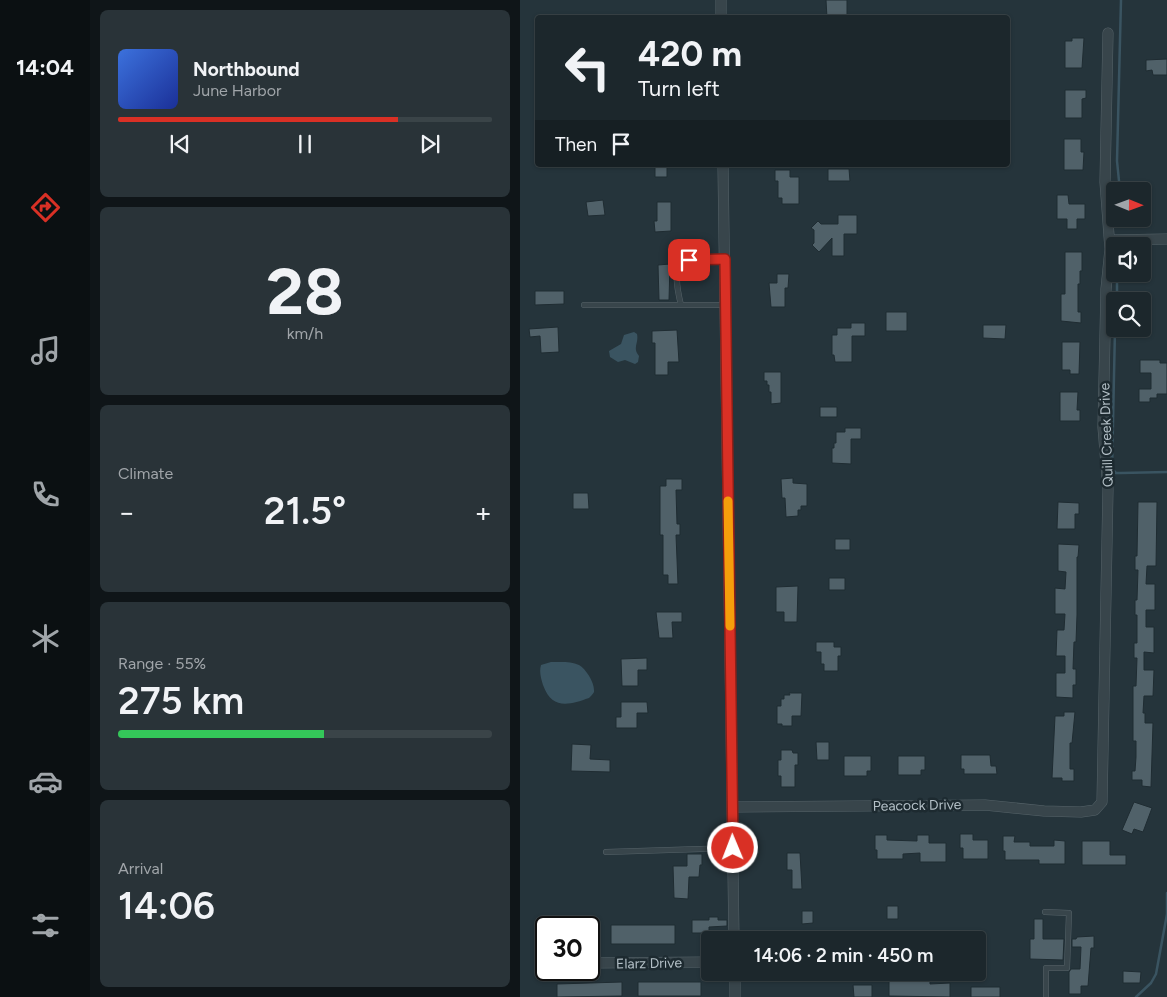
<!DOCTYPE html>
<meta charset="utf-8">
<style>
:root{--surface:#1c272c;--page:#293338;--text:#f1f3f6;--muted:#a0a5a9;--line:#3a4448;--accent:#d93025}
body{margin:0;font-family:Figtree,sans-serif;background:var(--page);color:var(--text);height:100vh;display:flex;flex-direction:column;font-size:19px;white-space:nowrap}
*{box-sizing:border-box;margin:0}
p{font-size:16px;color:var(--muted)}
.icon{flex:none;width:28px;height:28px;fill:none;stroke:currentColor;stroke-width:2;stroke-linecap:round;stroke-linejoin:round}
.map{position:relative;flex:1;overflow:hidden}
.panel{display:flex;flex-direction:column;gap:10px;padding:10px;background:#0f1518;width:430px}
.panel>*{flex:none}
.guide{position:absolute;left:15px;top:15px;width:475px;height:152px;border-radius:5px;box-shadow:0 1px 4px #0004,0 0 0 1px var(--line);background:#1c272c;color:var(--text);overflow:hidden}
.needle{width:32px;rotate:91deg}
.controls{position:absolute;left:586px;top:182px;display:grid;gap:10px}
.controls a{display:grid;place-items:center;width:45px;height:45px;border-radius:5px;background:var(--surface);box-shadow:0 1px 4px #0004,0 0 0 1px var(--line);font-size:25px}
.speed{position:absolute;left:15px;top:916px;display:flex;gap:10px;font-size:25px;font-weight:700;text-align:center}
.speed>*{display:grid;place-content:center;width:65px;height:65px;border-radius:50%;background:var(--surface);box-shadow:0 1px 4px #0004,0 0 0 1px var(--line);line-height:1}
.speed .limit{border:2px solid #111;border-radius:8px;background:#fff;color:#111}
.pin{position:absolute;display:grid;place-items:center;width:42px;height:42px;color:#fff;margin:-21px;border-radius:10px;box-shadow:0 2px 8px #0006}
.me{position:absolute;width:55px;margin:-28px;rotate:359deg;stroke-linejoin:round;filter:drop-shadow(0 0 4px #0008)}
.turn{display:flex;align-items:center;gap:18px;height:105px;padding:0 20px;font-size:22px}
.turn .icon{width:65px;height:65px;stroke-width:2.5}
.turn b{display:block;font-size:35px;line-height:42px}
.then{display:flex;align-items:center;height:48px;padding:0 20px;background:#0003;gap:10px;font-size:19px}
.big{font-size:38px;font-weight:600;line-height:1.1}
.panel .card{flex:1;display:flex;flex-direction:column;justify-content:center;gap:8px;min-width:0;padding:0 18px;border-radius:8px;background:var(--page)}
.panel .dial{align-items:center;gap:0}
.dial b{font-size:65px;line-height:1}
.song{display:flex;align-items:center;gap:15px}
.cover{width:60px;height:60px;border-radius:8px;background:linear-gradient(135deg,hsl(220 70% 55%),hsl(230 70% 35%))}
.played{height:5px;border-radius:2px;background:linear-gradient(90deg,var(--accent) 75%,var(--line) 75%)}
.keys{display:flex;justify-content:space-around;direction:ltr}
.heat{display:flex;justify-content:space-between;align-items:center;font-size:28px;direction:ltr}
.charge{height:8px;border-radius:4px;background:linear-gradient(90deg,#34c759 55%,var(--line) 0)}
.trip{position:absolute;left:181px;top:931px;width:285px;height:50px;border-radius:5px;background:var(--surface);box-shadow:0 1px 4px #0004,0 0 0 1px var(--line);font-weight:600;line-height:50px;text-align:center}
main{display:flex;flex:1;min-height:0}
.tab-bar{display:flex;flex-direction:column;width:90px;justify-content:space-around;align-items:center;background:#0b1012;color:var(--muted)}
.tab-bar .icon{width:35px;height:35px}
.tab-bar .selected{color:var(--accent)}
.tab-bar b{font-size:22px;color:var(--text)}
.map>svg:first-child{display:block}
.water{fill:#3a5461}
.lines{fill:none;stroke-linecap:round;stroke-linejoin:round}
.stream{stroke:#3a5461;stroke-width:2.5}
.building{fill:#506169;stroke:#1f2c32}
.lane-casing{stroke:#566369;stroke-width:6}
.street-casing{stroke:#566369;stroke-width:11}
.lane{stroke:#38454b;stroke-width:5}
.street{stroke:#38454b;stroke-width:10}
.route-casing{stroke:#8d1f18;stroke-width:12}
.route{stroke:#d93025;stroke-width:9}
.slow{stroke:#f59e0b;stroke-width:9}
.labels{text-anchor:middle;stroke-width:5;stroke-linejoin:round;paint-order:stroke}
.street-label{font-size:14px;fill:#b4c0c7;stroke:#1d2a30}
</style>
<main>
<nav class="tab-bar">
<b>14:04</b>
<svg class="icon selected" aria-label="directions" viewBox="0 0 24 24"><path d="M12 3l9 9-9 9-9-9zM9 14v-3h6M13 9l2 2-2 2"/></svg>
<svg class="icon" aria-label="music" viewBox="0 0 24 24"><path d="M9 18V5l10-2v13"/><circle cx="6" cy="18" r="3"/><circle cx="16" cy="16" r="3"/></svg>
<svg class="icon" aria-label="phone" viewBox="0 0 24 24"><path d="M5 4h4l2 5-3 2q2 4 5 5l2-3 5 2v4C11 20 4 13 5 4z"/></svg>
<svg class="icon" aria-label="climate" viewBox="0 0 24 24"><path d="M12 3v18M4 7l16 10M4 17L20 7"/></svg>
<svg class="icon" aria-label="car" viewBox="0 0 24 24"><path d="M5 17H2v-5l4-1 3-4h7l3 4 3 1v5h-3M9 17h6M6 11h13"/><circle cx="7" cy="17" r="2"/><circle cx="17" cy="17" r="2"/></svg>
<svg class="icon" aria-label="filters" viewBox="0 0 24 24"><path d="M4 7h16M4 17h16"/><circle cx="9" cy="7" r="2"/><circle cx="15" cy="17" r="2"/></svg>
</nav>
<section class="panel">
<div class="card">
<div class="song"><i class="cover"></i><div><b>Northbound</b><p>June Harbor</p></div></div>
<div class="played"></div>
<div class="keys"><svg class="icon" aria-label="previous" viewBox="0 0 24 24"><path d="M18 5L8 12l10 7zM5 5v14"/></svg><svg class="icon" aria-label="pause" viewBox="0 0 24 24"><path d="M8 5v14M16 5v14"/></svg><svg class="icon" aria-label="next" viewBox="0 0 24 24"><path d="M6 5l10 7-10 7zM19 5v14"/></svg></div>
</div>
<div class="card dial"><b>28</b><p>km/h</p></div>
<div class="card"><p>Climate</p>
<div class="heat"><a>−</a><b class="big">21.5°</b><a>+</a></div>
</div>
<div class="card"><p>Range · 55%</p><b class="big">275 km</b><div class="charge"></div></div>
<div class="card"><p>Arrival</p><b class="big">14:06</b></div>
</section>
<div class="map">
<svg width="647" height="997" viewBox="0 0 647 997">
<rect width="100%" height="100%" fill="#25343b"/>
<path class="water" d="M114 332 117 334C119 343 112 348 119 356L118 362 115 364 105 360 98 362 90 357 89 351 101 344 104 335Z
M31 662C40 662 51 661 59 665 66 669 75 683 74 692 73 694 71 696 69 698 49 705 32 710 23 685 21 678 19 672 21 665Z"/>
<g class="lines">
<path class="stream" d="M600 191 597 161 601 0
M597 301V274
M595 329 592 469 596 473H601L647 472
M616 997 631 983 636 974 647 914V893"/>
</g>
<path class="building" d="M306 0H327V18H307Z
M552 38H564L562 68H545V41H552Z
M647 59V75H633L632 70 626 71V60Z
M545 90H566V98L562 99V118H545Z
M544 139H561V152H564L563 170H544Z
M135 165H147V177H135Z
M308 169H329L330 181H308Z
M255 170H270V177H279V204H262V198H258V181H255Z
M537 195H548L549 204H565V219H557V229H547V219H537Z
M83 200 85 215 68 216 66 202Z
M137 202H151V231L135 232 134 221H137Z
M318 215H337V234H324V256H312V238L299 252 292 245 294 243V230L291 228 298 221 301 224H318Z
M545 252H562V271H560V284H558V312H561V323L541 321V294H545Z
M150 264 149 300H139L138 265Z
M257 274H269L268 288H265V307H251L249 283H257Z
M15 291H44V304L15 305Z
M366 312H387V331H366Z
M331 323H345V336H332V362H315L314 355H312V335H317V328H331Z
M463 325H486L485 339 463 338Z
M38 327 39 352 21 353 20 336 10 337 9 329Z
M157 330 159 362H148V375H135V343H132V331Z
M542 342H560L559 374H550V370H542Z
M620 360H640V363H647V394H637V398H630V402H619V389H631V373H620Z
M244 372H261V403L251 404V392H249V385H247V381H244Z
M540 392H558L557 410H560V421H540Z
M300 407H317V417H300Z
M325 428H341V439H331V464L312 463V448H314V443H316V432H325Z
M273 478V483L287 484V506H281V510H278V516L266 517 265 498H262L261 479Z
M146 479H162V490H156L157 524H160V535H156L158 584H148V575H143V535H140V486H146Z
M53 493H68L69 509H53Z
M538 502 559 503V514H555V529H537Z
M618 502H637L636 566H627L626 584H635V610H626V627H634V653L624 652V670H634L633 696H624L623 713H625V723H633L631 787 622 786V780H612V771H615L616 757V741H613V686H616L617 658H614V643H617V615H615V600H617L618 570H615V556H617Z
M315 539H330V550H315Z
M538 544 559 545 558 557H557V615L556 642H554L553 669H556V685H553V698L536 697V673H545V656H536L537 630H544L545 614H535V588L545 589 546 572 538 571Z
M309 578H325V590H309Z
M278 586 277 622H264V612H256V587Z
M136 612H162V622H152L153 638H139Z
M296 642H314V647H321V656H318V671H304V664H301V652H296Z
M127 658V670H118V686H102L101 659Z
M269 693H282L281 716H272V726H262V724H257V706H261V699H264V695H270Z
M101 702H127L128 713H117V728H96V717H101Z
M544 712H555L552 743H550V769H554V781H542V778H532L535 716H544Z
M296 742H309V760H297Z
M52 744 71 745 70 759 90 760V772L51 771Z
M261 750H272L273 753H278V765H275V787H261V776H258V760H261Z
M441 755H470L471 766H476L477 774H444V769H441Z
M324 756H351V771H347V776H324Z
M378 756H405V770H401V775H378Z
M614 802 632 808 623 832 614 829 612 834 602 830Z
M440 834H453V840H468V859H443V848H440Z
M355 835H367V840L397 841V835H409V843H426V862H400V853L383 854V859H357V850H355Z
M483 836H495L494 842H510V846H534V840L545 841V864H519V860H485V851H483Z
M562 841H590V855H606V865H562Z
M267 853H280L282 889H272V870H267Z
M167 854H182V865H180L179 877H169L168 899 154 898 153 866H167Z
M367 906H378V919H367Z
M282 911H293V923L282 924Z
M189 917H198V920H207V926L189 927V933H172V920H189Z
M514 919H523V939H544L543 960 510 959V939H514Z
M91 925H155V944H91Z
M574 936V948H571L568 986H561V994H549V972L551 969H560L561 947H552V939H556L557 937Z
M603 971 621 972 620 983H603Z
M384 972H410V984L430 983V997L369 996V979H374V974H384Z
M102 982V996L37 997V984Z
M118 982H181V996H118Z
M333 985H352V997H334Z
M451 987H480V997H451Z"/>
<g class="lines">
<defs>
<path id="lane" d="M64 305H205
M161 305C149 256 162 260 204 259
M86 852 212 848
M525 912 549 913 547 968H526V997"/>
<path id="street" d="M201 0V18
M203 165 214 940
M590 240 647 239
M212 807 465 805 524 811 561 812 575 810 582 802 588 489 583 427 586 289 590 249 585 182 588 33
M69 963 190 962
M23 964H26
M215 972V997"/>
</defs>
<use href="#lane" class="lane-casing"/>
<use href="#street" class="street-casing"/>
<use href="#lane" class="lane"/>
<use href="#street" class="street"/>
</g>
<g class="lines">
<defs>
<path id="route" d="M169 260 205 259 213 848"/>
</defs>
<use href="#route" class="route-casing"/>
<use href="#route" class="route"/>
<path class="slow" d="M208 501 210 626"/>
</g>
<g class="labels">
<g class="street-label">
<text transform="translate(586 435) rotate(-92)" y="5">Quill Creek Drive</text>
<text transform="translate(397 805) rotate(-1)" y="5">Peacock Drive</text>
<text transform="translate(129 963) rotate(-1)" y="5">Elarz Drive</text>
</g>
</g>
</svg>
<div class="controls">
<a><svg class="needle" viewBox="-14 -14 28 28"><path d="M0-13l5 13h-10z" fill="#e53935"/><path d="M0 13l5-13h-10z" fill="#a0a5a9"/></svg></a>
<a><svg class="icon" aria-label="sound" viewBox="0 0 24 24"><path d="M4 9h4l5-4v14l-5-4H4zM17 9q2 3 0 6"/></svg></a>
<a><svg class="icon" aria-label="search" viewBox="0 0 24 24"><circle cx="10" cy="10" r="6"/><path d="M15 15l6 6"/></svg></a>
</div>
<div class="speed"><div class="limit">30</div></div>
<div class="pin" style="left:169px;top:260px;background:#d93025"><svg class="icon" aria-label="arrive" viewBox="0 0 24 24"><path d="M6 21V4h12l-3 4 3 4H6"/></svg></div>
<svg class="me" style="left:213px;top:848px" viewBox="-20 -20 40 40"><circle r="17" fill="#d93025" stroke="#fff" stroke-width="3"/><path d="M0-11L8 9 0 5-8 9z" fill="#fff"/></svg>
<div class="trip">14:06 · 2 min · 450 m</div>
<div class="guide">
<div class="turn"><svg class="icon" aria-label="left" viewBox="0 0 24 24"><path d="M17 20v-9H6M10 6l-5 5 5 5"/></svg><div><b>420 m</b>Turn left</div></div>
<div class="then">Then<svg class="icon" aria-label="arrive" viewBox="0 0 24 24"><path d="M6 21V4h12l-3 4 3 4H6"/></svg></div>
</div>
</div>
</main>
